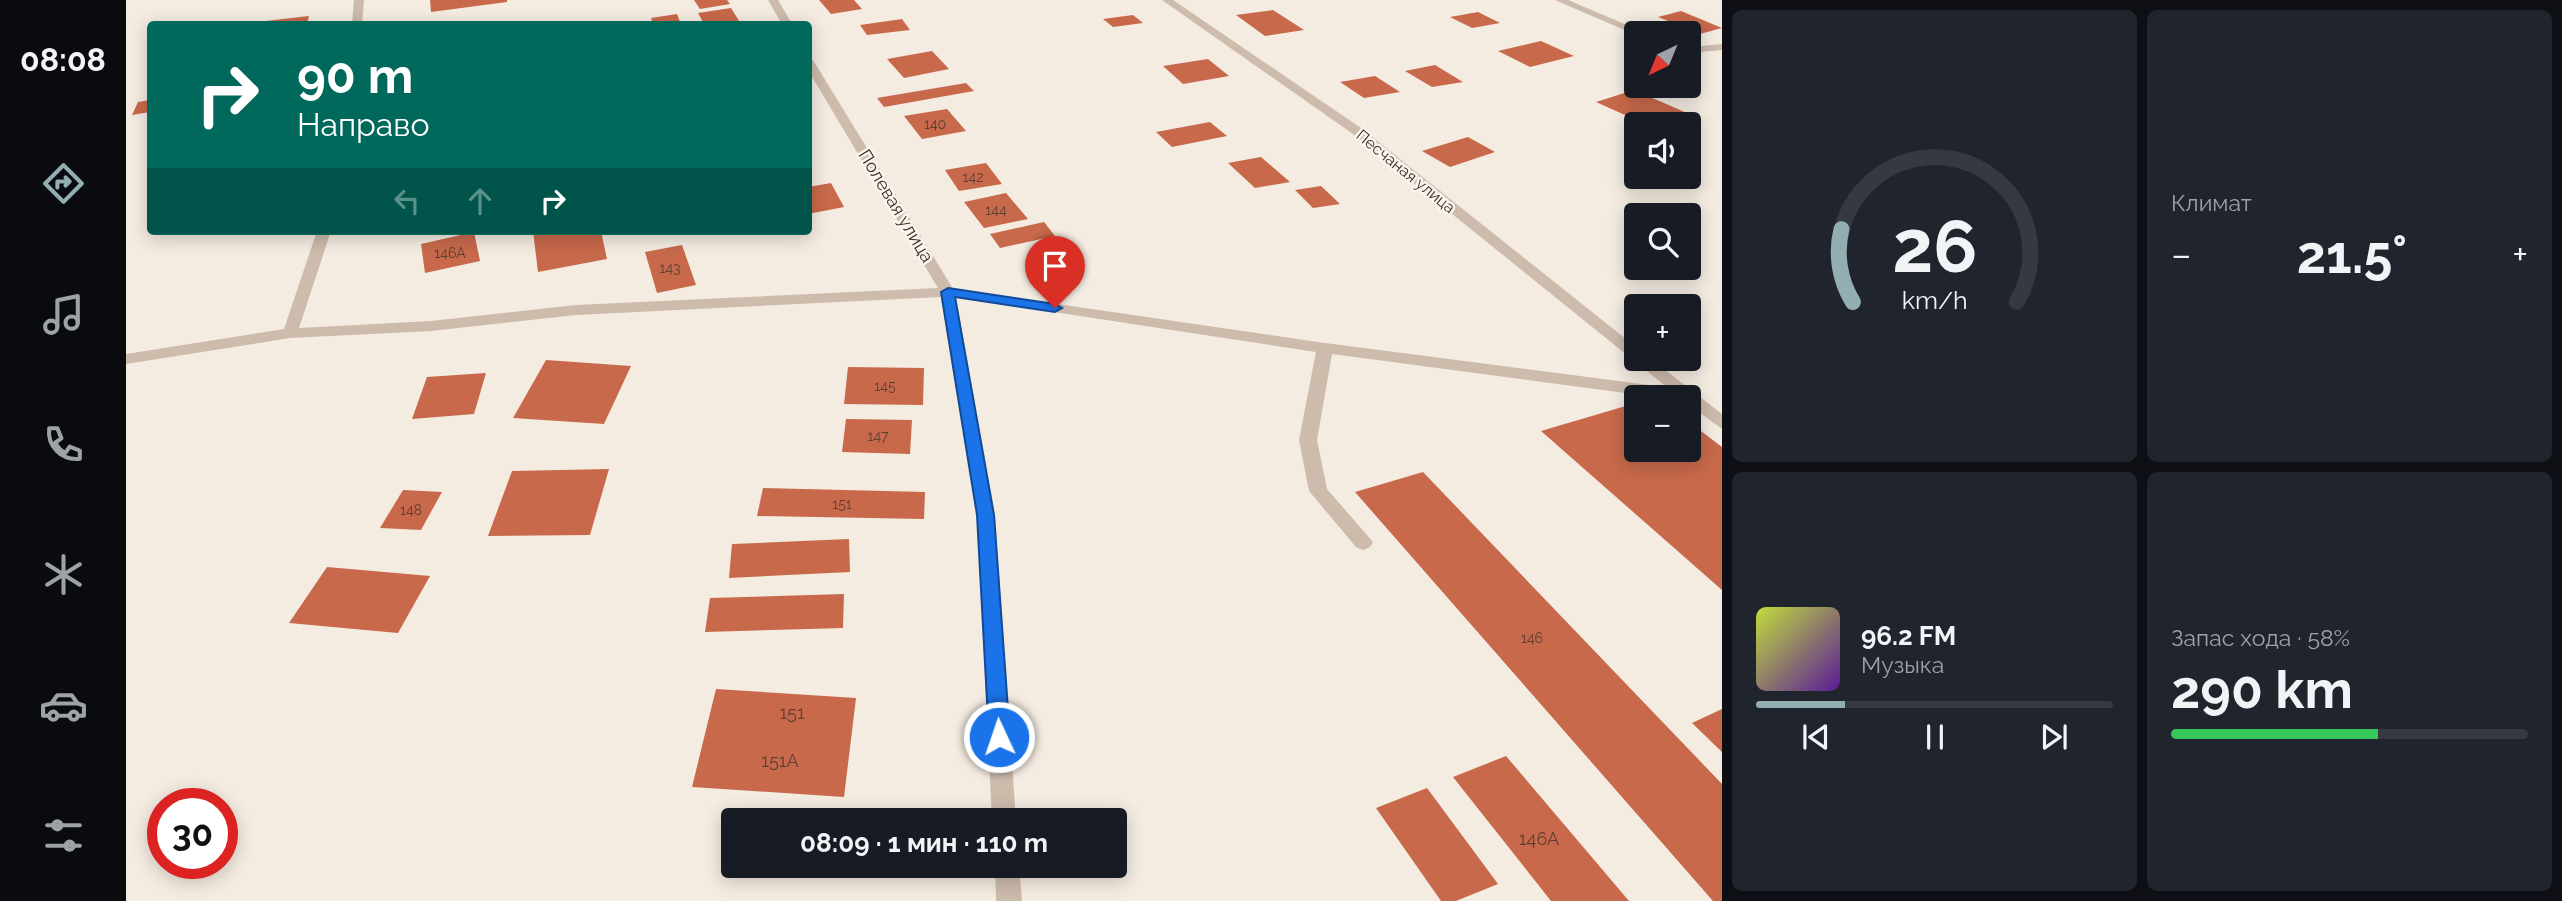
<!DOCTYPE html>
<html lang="ru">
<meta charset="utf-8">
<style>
:root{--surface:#171b24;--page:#20242c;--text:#f1f3f6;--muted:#9ea1a6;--line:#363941;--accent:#92aeb2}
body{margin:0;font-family:Raleway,sans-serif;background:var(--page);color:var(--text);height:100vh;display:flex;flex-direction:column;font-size:26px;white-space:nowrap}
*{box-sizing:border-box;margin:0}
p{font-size:23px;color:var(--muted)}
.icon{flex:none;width:38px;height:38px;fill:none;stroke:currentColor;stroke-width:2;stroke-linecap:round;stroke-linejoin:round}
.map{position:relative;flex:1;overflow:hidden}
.drawer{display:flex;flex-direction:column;gap:10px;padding:10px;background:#0d0f14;width:840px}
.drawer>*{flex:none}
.hud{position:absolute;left:21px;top:21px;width:665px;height:214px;border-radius:7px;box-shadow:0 4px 18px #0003;background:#00695c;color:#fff;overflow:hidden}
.needle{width:46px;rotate:223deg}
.fabs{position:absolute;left:1498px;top:21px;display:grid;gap:14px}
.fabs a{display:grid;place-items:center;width:77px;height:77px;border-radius:7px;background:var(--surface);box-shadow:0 4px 18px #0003;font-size:35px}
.speed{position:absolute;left:21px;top:788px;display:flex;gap:14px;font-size:35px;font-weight:700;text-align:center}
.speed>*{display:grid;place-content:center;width:91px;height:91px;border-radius:50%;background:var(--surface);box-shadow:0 4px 18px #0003;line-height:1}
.speed .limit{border:10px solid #d22;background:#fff;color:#111}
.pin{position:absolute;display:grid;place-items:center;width:60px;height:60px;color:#fff;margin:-72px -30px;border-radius:50% 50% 50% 0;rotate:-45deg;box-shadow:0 0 7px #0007}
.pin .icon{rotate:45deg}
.me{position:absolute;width:77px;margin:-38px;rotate:357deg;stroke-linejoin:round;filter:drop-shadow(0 0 5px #0008)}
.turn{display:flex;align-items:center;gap:24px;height:147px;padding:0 35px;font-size:32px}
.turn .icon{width:91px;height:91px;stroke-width:2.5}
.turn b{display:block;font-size:49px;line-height:60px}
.lanes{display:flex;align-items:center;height:66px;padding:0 35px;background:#0003;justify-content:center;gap:35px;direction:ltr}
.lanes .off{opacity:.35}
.big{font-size:52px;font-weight:700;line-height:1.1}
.drawer .tile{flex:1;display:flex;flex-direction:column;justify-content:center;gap:10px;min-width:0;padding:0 24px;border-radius:10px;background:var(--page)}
.drawer .dial{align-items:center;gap:0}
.dial svg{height:182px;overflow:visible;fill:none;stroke:var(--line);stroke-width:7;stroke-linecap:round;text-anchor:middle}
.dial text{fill:var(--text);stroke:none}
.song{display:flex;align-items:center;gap:21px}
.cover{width:84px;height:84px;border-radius:10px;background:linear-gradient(135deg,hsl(70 70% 55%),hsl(270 70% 35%))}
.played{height:7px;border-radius:4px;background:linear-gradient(90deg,var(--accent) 25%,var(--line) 25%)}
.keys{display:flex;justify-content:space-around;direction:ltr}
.heat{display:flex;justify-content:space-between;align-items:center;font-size:38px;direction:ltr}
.charge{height:10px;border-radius:5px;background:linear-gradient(90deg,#34c759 58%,var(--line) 0)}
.drawer .tiles{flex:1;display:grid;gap:10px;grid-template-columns:repeat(2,1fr)}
.trip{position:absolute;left:595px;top:808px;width:406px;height:70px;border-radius:7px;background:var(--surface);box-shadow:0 4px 18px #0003;font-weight:700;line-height:70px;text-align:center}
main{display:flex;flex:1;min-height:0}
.tabs{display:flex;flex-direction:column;width:126px;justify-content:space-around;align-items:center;background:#090b0e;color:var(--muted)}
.tabs .icon{width:49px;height:49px}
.tabs .selected{color:var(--accent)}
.tabs b{font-size:32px;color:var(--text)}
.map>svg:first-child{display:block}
.building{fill:#c8694b}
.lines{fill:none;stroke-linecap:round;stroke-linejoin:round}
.service{fill:#cdbbac;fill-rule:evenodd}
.minor{fill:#cdbbac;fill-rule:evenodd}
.route{fill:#1a73e8;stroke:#114b97;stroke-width:2}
.labels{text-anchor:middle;stroke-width:5;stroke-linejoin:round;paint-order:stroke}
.number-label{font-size:14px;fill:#5e3e33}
.far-street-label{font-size:16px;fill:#3b302b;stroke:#fbf5ee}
.street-label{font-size:18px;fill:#3b302b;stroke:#fbf5ee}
.near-number-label{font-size:18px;fill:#5e3e33}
</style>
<main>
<nav class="tabs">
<b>08:08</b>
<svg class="icon selected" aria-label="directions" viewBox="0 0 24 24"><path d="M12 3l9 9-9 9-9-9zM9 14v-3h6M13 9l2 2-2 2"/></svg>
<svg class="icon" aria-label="music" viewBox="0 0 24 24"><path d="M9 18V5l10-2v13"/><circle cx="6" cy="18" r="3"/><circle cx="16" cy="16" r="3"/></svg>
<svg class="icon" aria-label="phone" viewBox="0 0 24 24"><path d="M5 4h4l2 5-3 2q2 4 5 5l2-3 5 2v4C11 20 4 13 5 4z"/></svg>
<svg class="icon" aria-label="climate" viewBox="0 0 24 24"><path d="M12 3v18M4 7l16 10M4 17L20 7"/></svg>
<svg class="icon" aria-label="car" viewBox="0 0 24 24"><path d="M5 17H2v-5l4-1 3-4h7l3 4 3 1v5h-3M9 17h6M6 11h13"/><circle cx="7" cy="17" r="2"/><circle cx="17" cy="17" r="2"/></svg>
<svg class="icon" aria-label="filters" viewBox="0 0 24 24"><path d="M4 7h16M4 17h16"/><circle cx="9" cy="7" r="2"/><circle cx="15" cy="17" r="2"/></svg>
</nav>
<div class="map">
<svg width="1596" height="901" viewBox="0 0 1596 901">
<rect width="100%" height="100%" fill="#f4ebe1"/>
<path class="building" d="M304 0H381V2L305 12Z
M568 0H601L604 4 574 9Z
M693 0H728L736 9 705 14Z
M605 8 615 24H578L572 13Z
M1147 10 1178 30 1139 36 1110 15Z
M1555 11 1596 28 1574 34 1532 17Z
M1352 12 1374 23 1346 28 1324 17Z
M551 14 555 24H527L525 18Z
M1007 15 1017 23 987 27 977 19Z
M183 16 181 24H139L140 21Z
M776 19 784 30 741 35 734 25Z
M1415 41 1448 56 1404 67 1372 51Z
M806 51 823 69 778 78 761 59Z
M1082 59 1103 76 1057 84 1037 66Z
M1309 65 1337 82 1306 87 1279 71Z
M1249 76 1274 92 1238 98 1214 82Z
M840 83 848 91 758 107 751 98Z
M1508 90 1561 113 1528 124H1519L1470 102Z
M24 100V112L6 115 12 102Z
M821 109 840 131 796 139 778 116Z
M1084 122 1101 136 1046 147 1030 132Z
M1342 137 1369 152 1324 167 1296 151Z
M1135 157 1164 182 1129 188 1102 163Z
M860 163 876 184 833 191 819 170Z
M705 183 718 207 682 214V187Z
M1195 186 1214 204 1187 208 1169 190Z
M880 193 902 219 858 228 838 202Z
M918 222 929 236 874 248 864 234Z
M407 231H475L481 259 412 272Z
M348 232 354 261 299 273 295 244Z
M556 245 570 285 531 293 519 252Z
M420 360 505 366 478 424 387 418Z
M722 367 798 368 797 405 718 404Z
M360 373 348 414 286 419 301 377Z
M1510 403V450H1563V422L1596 447V590L1415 431Z
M720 419 786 420 784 454 716 452Z
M483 469 464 535 362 536 386 471Z
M1297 472 1596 784V901H1587L1229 492Z
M637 488 799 492 798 519 631 516Z
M277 490 316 492 295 530 254 528Z
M723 539 724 572 603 578 606 544Z
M201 567 304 576 272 633 163 623Z
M718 594 717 628 579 632 584 598Z
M590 689 730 698 718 797 566 787Z
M1596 709V752L1566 723Z
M1380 756 1503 901H1425L1327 777Z
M1301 788 1372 884 1330 901H1315L1250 808Z"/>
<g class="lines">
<path class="service" d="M822 288 1199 343 1562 390 1570 396 1563 401V397H1529L1206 354 1191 440 1201 489 1247 542 1244 547 1237 550 1230 547 1183 491 1173 440 1190 352 817 295 815 292Z"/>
<path class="minor" d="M228 0H238L236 24H226Z
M642 0H652L666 24H656Z
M1036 0H1047L1235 128 1510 347V359H1525L1596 414V429L1563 405V397H1553L1227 134Z
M1429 0H1442L1520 33 1510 35Z
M1596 44V50L1563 53V47Z
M682 57 687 60 829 292 869 515 890 821H866L851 515 815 297 450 315 305 331 164 338 0 364V354L158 329 191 231H205L173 328 305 321 450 305 812 288 682 70Z
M869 866H893L896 901H870Z"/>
</g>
<path class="route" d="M822 288 929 304 936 308 929 312 829 297 868 515 884 737 881 744 873 747 866 744 863 737 851 515 815 292Z"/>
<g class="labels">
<g class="number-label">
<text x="809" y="129">140</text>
<text x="847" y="182">142</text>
<text x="870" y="215">144</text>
<text x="324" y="258">146А</text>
<text x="544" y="273">143</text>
<text x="759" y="391">145</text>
<text x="752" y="441">147</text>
<text x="716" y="509">151</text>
<text x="285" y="515">148</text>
<text x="1406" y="643">146</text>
</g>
<g class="far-street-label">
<text transform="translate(1280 171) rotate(39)" y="6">Песчаная улица</text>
</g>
<g class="street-label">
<text transform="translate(770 206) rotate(59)" y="6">Полевая улица</text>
</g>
<g class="near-number-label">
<text x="666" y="719">151</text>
<text x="654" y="767">151А</text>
<text x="1413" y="845">146А</text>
</g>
</g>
</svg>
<div class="fabs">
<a><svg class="needle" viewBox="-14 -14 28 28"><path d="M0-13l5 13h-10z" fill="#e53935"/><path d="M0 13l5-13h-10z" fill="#9ea1a6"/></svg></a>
<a><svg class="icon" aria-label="sound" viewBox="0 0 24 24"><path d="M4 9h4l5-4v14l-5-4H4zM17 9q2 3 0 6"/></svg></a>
<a><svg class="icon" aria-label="search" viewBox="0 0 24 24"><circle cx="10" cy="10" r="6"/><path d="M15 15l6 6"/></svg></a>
<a>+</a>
<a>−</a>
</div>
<div class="speed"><div class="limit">30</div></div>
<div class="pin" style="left:929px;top:308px;background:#d93025"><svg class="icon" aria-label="arrive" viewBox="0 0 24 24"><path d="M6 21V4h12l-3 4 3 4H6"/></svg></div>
<svg class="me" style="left:873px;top:737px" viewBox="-20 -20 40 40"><circle r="17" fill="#1a73e8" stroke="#fff" stroke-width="3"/><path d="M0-11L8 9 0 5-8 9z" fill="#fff"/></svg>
<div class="trip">08:09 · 1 мин · 110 m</div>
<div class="hud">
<div class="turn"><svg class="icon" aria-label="right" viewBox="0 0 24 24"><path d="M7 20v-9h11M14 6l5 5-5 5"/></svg><div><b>90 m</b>Направо</div></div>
<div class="lanes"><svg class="icon off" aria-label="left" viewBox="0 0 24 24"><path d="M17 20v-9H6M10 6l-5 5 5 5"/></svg><svg class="icon off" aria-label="ahead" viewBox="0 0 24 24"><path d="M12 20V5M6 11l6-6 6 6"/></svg><svg class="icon" aria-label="right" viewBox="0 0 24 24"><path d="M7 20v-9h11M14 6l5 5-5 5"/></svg></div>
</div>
</div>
<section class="drawer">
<div class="tiles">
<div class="tile dial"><svg viewBox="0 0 100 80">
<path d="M14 69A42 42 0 1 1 86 69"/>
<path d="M14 69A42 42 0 0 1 9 37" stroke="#92aeb2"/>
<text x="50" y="56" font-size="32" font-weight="700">26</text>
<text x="50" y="72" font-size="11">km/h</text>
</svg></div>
<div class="tile"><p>Климат</p>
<div class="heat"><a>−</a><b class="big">21.5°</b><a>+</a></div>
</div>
<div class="tile">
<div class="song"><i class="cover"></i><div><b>96.2 FM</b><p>Музыка</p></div></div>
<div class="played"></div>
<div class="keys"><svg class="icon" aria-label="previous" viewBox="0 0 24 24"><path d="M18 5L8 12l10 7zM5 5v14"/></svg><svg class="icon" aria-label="pause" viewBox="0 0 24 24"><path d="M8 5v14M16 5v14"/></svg><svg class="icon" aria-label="next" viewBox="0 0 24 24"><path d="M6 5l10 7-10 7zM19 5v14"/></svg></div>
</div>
<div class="tile"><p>Запас хода · 58%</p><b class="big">290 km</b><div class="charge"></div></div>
</div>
</section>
</main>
